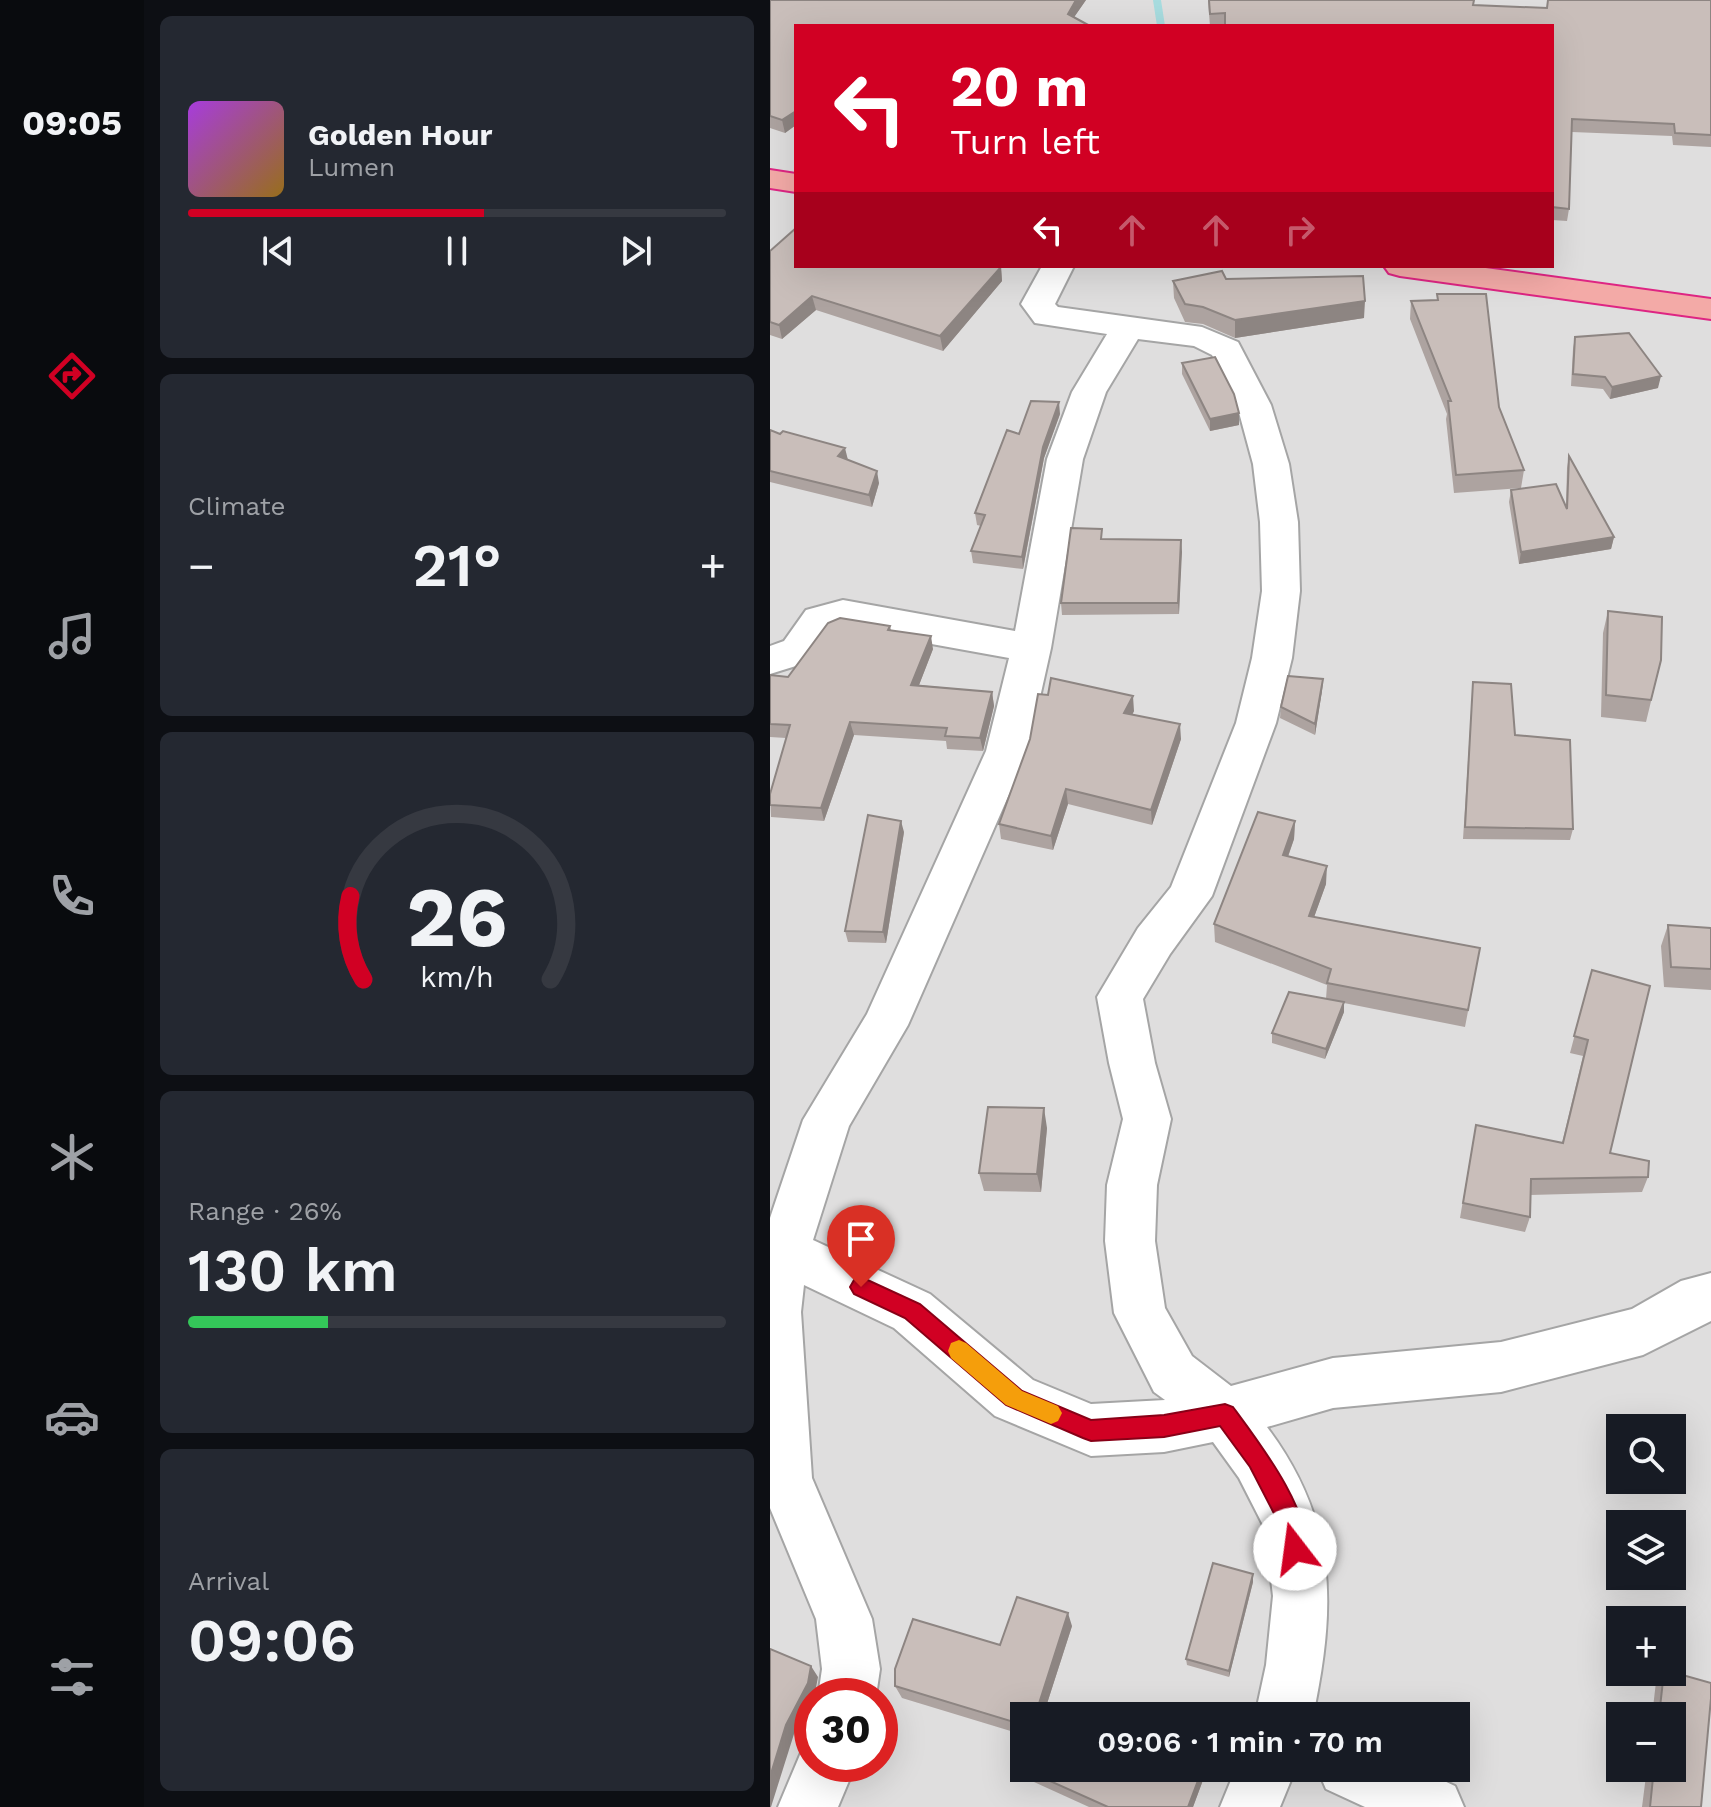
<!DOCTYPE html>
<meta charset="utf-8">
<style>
:root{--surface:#171b24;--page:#242831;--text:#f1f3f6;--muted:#9ea1a6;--line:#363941;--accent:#d10023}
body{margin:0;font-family:"Work Sans",sans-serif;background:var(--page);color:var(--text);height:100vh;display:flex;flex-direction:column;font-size:30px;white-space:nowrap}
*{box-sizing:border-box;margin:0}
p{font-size:26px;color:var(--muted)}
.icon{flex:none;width:44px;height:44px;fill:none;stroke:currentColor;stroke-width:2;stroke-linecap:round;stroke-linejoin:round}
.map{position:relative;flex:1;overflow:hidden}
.side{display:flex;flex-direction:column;gap:16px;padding:16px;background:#0d0f14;width:626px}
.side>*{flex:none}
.hud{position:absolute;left:24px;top:24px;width:760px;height:244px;border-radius:0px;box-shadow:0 8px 32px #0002;background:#d10023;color:#fff;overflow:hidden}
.fabs{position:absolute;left:836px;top:1414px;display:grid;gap:16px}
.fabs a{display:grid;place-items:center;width:80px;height:80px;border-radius:0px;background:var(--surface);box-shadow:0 8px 32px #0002;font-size:40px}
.speed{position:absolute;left:24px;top:1678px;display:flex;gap:16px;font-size:40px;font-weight:700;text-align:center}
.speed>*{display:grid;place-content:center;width:104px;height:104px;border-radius:50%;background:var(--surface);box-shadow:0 8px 32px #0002;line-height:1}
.speed .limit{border:12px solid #d22;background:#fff;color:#111}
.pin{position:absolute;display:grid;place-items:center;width:68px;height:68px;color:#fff;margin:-82px -34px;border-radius:50% 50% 50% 0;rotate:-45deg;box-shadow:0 0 8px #0007}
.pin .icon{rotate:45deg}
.me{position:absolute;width:88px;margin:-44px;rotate:345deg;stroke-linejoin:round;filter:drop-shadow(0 0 6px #0008)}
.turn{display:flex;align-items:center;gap:28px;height:168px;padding:0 24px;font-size:36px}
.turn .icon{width:104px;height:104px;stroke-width:2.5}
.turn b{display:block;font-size:56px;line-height:68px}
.lanes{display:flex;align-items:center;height:76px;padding:0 24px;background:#0003;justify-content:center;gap:40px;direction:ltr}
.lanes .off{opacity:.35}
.big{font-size:60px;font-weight:600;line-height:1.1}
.side .tile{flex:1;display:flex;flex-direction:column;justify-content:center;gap:12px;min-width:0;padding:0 28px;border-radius:12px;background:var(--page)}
.side .dial{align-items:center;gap:0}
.dial svg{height:208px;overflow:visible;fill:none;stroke:var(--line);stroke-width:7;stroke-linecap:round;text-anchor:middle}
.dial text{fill:var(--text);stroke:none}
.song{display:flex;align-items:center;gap:24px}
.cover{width:96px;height:96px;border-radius:12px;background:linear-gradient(135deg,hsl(280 70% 55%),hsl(40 70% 35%))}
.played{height:8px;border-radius:4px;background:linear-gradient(90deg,var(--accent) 55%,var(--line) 55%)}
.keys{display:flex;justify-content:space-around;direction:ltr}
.heat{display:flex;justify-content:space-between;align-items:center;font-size:44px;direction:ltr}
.charge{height:12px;border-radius:6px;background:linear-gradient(90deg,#34c759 26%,var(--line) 0)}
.trip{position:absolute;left:240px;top:1702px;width:460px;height:80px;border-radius:0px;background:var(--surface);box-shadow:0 8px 32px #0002;font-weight:600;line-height:80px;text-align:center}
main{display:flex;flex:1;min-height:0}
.tab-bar{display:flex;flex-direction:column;width:144px;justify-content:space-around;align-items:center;background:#090b0e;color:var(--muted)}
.tab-bar .icon{width:56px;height:56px}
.tab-bar .on{color:var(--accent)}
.tab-bar b{font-size:36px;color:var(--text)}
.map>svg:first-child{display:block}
.residential{fill:#dfdede;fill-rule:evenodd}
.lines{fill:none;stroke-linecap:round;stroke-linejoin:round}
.stream{fill:#a7dcdf;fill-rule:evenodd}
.minor-casing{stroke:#a5a5a5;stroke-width:4}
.trunk-casing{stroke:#de2583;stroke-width:4}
.minor{fill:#fff;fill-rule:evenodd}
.trunk{fill:#f3aaa7;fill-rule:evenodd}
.wall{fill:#ada3a0}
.shaded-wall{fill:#8d8582}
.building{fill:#c9beba;stroke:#8d8582;stroke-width:2}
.route{fill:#d10023;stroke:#880017;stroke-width:2}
.slow{fill:#f59e0b}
</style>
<main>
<nav class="tab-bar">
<b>09:05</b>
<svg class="icon on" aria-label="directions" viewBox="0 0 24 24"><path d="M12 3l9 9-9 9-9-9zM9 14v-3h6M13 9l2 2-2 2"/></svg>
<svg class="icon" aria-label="music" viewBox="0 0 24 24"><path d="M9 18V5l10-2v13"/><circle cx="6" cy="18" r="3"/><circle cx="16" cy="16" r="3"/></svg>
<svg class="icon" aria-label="phone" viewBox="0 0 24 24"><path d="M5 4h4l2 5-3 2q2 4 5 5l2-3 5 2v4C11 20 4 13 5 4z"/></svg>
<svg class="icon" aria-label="climate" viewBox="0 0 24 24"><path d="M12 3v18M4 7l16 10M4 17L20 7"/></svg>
<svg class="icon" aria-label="car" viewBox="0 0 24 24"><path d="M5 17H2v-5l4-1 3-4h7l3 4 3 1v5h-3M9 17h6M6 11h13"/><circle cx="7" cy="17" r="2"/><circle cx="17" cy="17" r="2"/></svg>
<svg class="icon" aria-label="filters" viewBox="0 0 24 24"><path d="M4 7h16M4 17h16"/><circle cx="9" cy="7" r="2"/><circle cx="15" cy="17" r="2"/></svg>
</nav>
<section class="side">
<div class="tile">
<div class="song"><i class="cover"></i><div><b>Golden Hour</b><p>Lumen</p></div></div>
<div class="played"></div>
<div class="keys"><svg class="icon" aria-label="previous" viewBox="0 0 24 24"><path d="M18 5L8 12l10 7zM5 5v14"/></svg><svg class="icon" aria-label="pause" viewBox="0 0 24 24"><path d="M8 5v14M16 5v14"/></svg><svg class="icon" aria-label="next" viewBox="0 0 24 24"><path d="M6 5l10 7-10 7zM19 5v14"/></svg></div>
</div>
<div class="tile"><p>Climate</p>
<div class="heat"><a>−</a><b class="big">21°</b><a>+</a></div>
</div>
<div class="tile dial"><svg viewBox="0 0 100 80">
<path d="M14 69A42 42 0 1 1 86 69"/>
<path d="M14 69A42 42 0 0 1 9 37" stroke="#d10023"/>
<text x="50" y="56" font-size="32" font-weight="700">26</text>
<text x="50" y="72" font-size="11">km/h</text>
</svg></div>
<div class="tile"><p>Range · 26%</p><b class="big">130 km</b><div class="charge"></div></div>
<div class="tile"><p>Arrival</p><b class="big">09:06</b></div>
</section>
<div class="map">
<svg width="941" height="1807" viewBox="0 0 941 1807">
<rect width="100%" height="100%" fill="#f1ece7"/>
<path class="residential" d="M0 0H941V1807H0ZM26 26H782V266H26ZM850 1428H902V1480H850ZM850 1524H902V1576H850ZM850 1620H902V1672H850ZM42 1696H110V1764H42ZM254 1716H686V1768H254ZM850 1716H902V1768H850Z"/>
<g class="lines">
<path class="stream" d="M383 0H391L395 26H387Z"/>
<defs>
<path id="minor" d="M272 266H304L285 304 288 307 432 327 468 342 501 405 519 464 528 522 530 591 522 658 506 723 442 896 400 954 373 999 385 1063 401 1119 387 1185 385 1241 395 1308 422 1356 461 1386 563 1358 731 1342 862 1309 911 1281 941 1273V1321L873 1355 731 1392 563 1408 497 1427C568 1522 566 1606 543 1716H485L496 1665 503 1596 495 1529 469 1478 443 1442 394 1452 321 1456 225 1416 124 1328 34 1285 31 1312 42 1478 102 1619 110 1669 106 1696H48L52 1669 46 1619 0 1508V1218L33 1120 97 1014 216 751 239 658 73 628 59 634 42 661 0 674V646L14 641 36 610 73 600 245 631 277 459 302 392 337 334 265 323 251 304ZM368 339 424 346 442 355 467 405 483 464 490 522 492 591 482 658 466 723 401 887 368 928 327 997 339 1063 353 1119 337 1185 335 1241 344 1313 384 1392 395 1400 321 1404 263 1380 160 1294 43 1240 79 1126 138 1025 258 751 281 648 313 459 336 392Z
M42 1740V1764H86L68 1807H8L35 1743Z
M466 1768H526L510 1807H450Z
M547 1768H646L685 1786 694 1807H595L556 1789Z"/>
<path id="trunk" d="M0 170 26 174V192L0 188Z
M614 266H701L941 299V319L630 276 619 273Z"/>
</defs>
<use href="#minor" class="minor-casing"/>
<use href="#trunk" class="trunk-casing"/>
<use href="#minor" class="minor"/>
<use href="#trunk" class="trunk"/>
</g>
<path class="wall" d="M0 0H316L304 17 26 26V125L15 133 0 128Z
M438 0H704L703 5 777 8 941 0V147L903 145 902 136 802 132 799 209 797 221 782 220V26H440Z
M0 251 231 267 232 281 173 351 46 310 12 339 0 335Z
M456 279 594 318 465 338 433 324 415 322 404 298 403 281Z
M667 294 729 407 754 470 751 488 684 493 676 419 677 414 640 319 641 301 667 300Z
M805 337 888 388 840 399 833 389 801 386 803 349Z
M412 363 469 425 440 431 412 374Z
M290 414 274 458 253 569 203 563 201 551 211 526 207 525 205 513 249 434Z
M0 430 78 460 109 483 102 507 0 482Z
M799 456 844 537 841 549 749 564 739 502 741 490 796 506 797 468Z
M333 539 411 540 409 614 292 615 291 603Z
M838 611 891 660 876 722 831 717 833 633Z
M120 626 121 630 163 649 149 685 222 692 224 706 213 751 177 749 176 741 84 735 54 821 1 817 0 794 16 738 0 737V675L18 677Z
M553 679 552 691 545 735 510 718 511 707Z
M703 682 745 735 803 829 800 840 693 839Z
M278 695 364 711 362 715 411 739 382 825 298 804 283 850 231 839 229 824Z
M525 821 524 839 518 857 556 884 544 917 710 948 695 1027 574 1003V1012L555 1059 502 1043V1033L556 999 557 985 445 942 444 924Z
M134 832 116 943 78 942 75 931Z
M898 925 941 928V990L894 987 891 946Z
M822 970 840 1153 878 1177 872 1192 760 1195V1217L755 1232 690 1218 703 1141 792 1143 813 1056 800 1053Z
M277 1128 271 1192 214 1191 209 1173Z
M483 1574V1582L459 1677 417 1665 416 1659Z
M302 1626 273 1716H254V1735L132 1698 125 1686 230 1645Z
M893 1672H902L931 1807H872L877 1768H902V1716H882L886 1682Z
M260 1772 384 1774 433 1780 423 1807H319L264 1782Z"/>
<path class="shaded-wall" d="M306 0H316L298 26V14Z
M26 111V125L15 133 12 120Z
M231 267 232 281 173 351 170 336Z
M42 296 46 310 12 339 9 325Z
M595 301 594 318 465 338V320Z
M891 376 888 388 840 399 842 387Z
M289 402 290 414 274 458 253 569 252 557 273 447Z
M469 413V425L440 431V419Z
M75 448 78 460 68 456Z
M107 471 109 483 102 507 99 495Z
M844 537 841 549 749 564 751 552Z
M411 540 412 552 409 614 408 603Z
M161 636 163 649 144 698 141 685Z
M553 679 552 691 545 735V724Z
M222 692 224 706 213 751 210 738Z
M363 696 364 711 355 728 354 713Z
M80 722 84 735 54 821 51 808Z
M410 724 411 739 382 825 381 810Z
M296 789 298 804 283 850 281 836Z
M131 821 134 832 116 943 113 932Z
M525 821 524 839 512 873 513 855Z
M557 866 556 884 538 934 539 916Z
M574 1002V1012L555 1059 556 1049Z
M274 1108 277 1128 271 1192 267 1174Z
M483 1574V1582L459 1677V1671Z
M298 1613 302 1626 273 1716H265Z
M41 1666 48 1677 45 1693 44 1696H42V1700L24 1734 1 1807H0V1777L16 1725Z
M432 1770 433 1780 423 1807H418Z"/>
<path class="building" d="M0 0H306L298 14 320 26H26V111L12 120 0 116Z
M439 0H704L703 5 777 8 778 0H941V135L905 133 904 124 802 119 799 209 782 207V26H455V13L440 14Z
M26 228V266H226L231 267 170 336 42 296 9 325 0 322V251Z
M452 271 456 279 593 276 595 301 465 320 433 307 415 304 403 281Z
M667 294H716L729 407 754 470 686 475 678 401H681L641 301 668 300Z
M859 333 891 376 842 387 835 377 803 374 805 337Z
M445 357 464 394 469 413 440 419 412 363Z
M261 401 289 402 273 447 252 557 201 551 215 515 205 513 237 430 249 434Z
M0 430 10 434 13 431 75 448 68 456 107 471 99 495 0 471Z
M799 456 844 537 751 552 741 490 786 484 797 509Z
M301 528 332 529 331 539 411 540 408 603H291Z
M838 611 892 617 891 660 881 700 836 695Z
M70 618 120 626 118 630 161 636 141 685 222 692 210 738 175 736 177 728 80 722 51 808 0 805V794L20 725 0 724V675L18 677 58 623Z
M518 676 553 679 545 724 511 707Z
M281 678 363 696 354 713 410 724 381 810 296 789 281 836 229 824 260 739 268 694 278 695Z
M703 682 741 684 745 735 800 740 803 829 695 827Z
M488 812 525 821 513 855 557 866 539 916 710 948 698 1010 557 983 561 969 444 924Z
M98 815 131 821 113 932 75 931Z
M898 925 941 928V969L901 967Z
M822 970 880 986 840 1153 879 1161 878 1177 761 1179 760 1217 693 1203 706 1125 793 1143 818 1040 804 1036Z
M519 992 574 1002 556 1049 502 1033Z
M218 1107 274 1108 267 1174 209 1173Z
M443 1563 483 1574 459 1671 416 1659Z
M247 1597 298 1613 265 1716H254V1725L125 1686V1669L143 1619 230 1645Z
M0 1649 41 1666 38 1683 16 1725 0 1777Z
M894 1672H902L941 1683V1698L931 1807H880L884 1768H902V1716H889Z
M262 1768H370L384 1774 387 1768H428L432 1770 418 1807H338L260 1772Z"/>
<path class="route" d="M91 1277 150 1304 252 1391 321 1420 394 1415 455 1404 463 1407C485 1437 549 1519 533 1557L525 1560 517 1557 511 1527 480 1467 450 1426 394 1437 321 1441 313 1438 236 1405 135 1318 84 1294 80 1287 84 1280Z"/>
<path class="slow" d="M189 1340 196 1343 252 1391 288 1406 292 1413 288 1421 281 1424 236 1405 181 1358 178 1351 181 1343Z"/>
</svg>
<div class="fabs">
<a><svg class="icon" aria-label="search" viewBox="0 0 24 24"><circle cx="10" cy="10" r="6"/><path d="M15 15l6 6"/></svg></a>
<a><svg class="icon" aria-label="layers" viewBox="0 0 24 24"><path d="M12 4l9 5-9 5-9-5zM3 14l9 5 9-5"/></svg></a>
<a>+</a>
<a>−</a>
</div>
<div class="speed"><div class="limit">30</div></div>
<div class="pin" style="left:91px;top:1287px;background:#d93025"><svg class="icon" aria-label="arrive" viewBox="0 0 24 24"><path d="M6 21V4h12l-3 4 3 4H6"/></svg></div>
<svg class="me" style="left:525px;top:1549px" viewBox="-20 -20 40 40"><circle r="19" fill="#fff"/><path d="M0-13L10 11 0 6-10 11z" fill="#d10023"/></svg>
<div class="trip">09:06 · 1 min · 70 m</div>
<div class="hud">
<div class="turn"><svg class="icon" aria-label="left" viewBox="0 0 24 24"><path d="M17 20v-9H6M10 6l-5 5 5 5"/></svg><div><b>20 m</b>Turn left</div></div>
<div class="lanes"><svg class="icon" aria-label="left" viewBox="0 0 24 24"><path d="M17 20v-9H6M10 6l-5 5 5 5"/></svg><svg class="icon off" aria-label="ahead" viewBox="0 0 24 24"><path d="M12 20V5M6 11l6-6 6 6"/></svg><svg class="icon off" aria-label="ahead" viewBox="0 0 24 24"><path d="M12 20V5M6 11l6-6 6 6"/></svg><svg class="icon off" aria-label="right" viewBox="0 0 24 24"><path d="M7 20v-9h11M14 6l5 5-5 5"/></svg></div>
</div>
</div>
</main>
